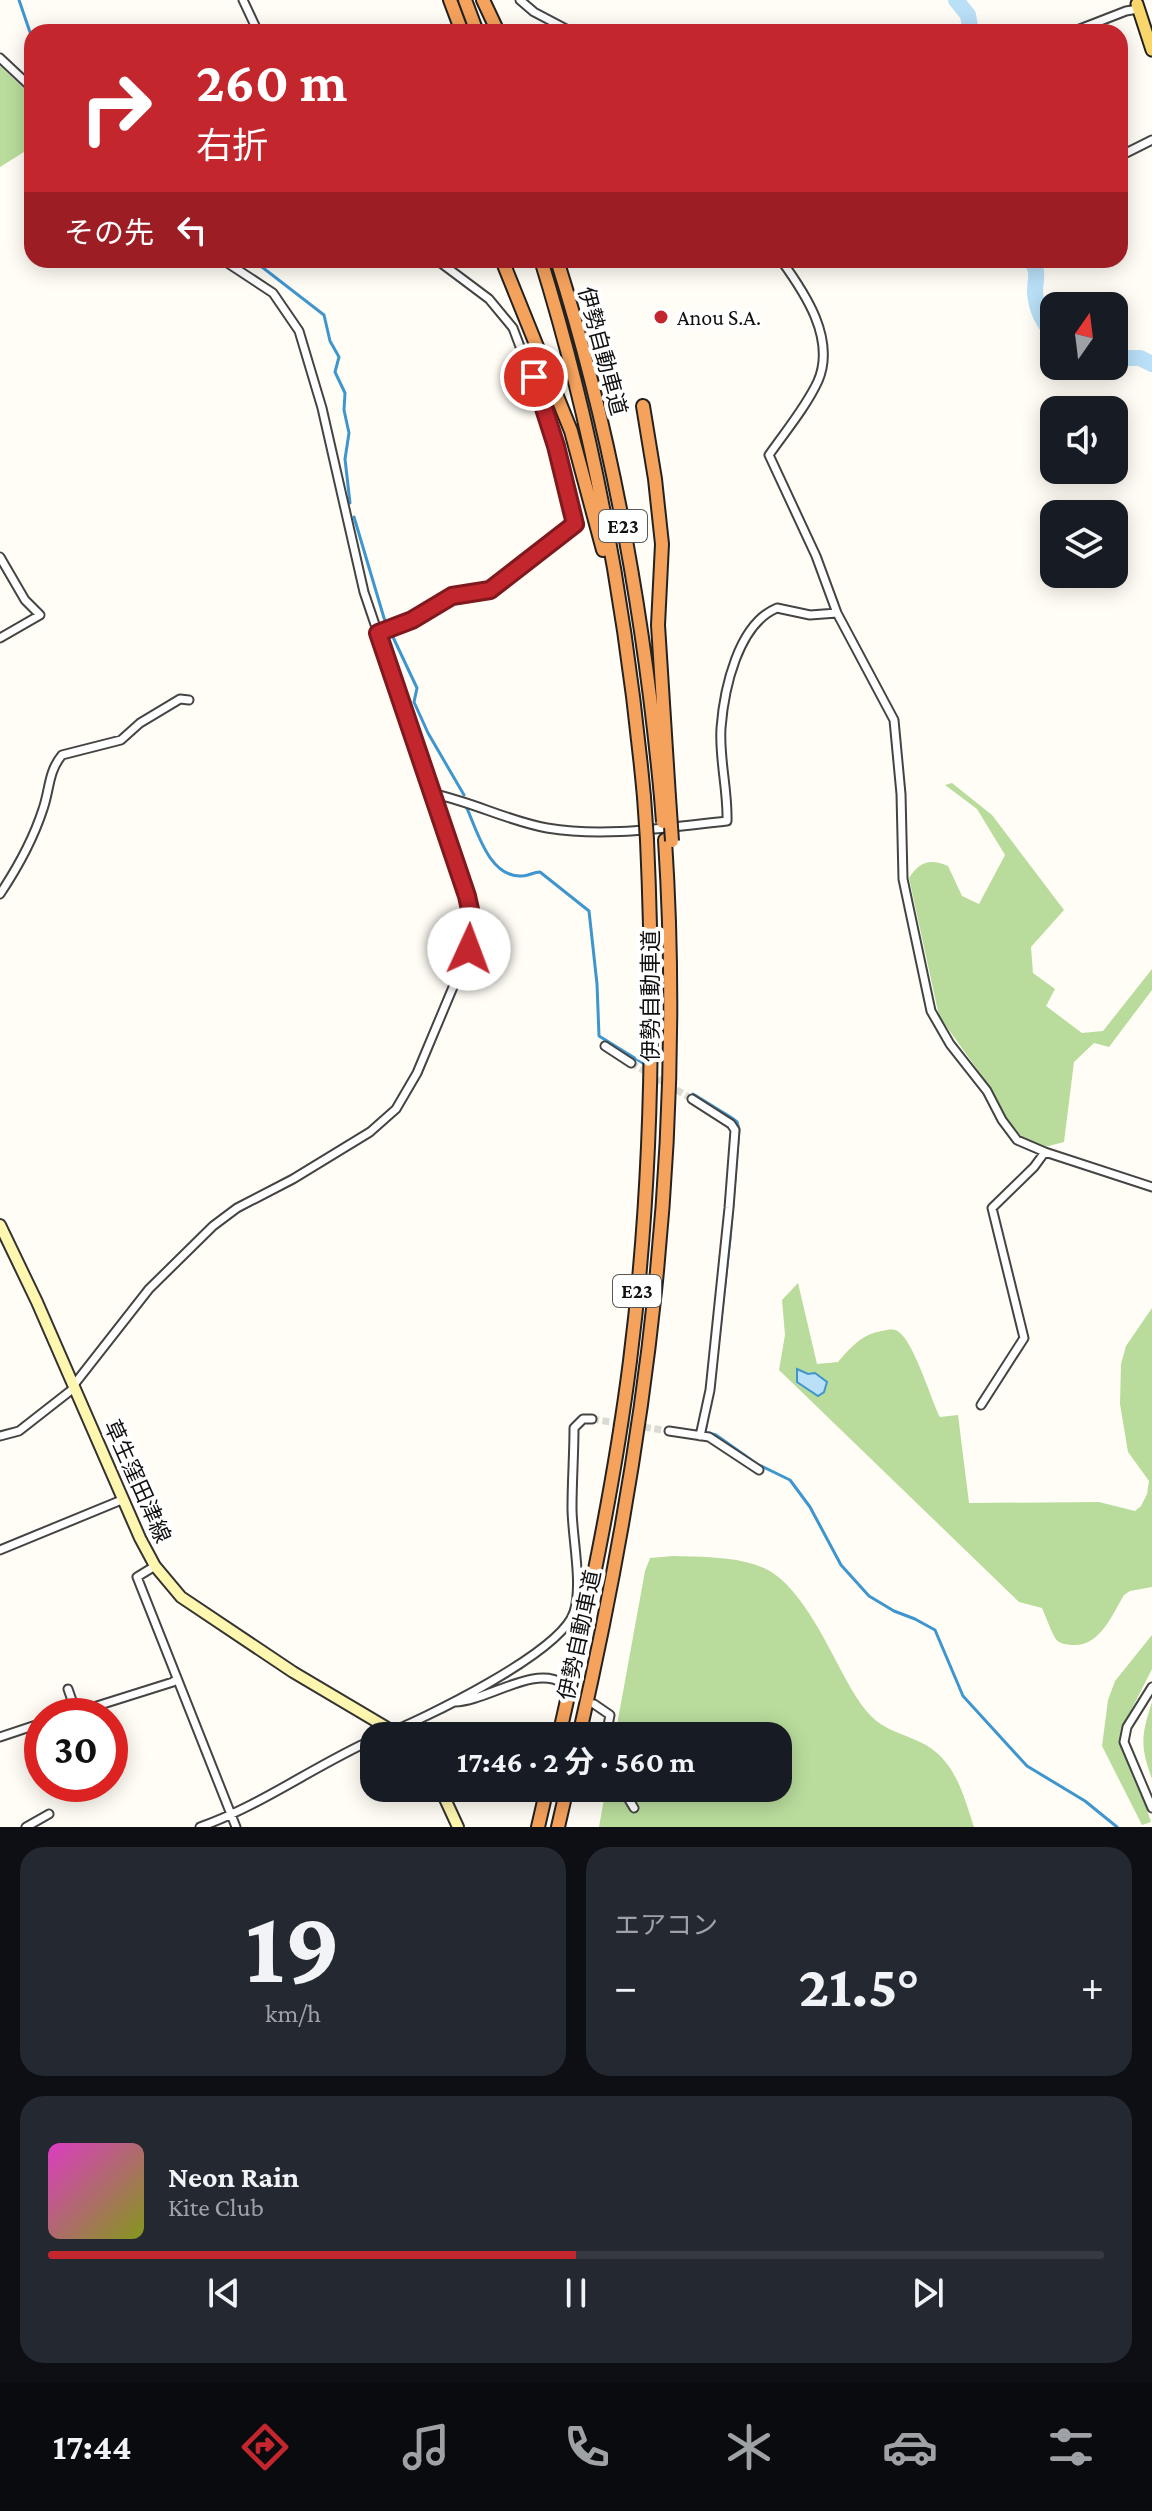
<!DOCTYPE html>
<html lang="ja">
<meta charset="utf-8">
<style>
:root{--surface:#171b24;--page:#242831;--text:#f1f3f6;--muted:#9ea1a6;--line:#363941;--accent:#c4262e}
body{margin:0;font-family:"Crimson Pro","Noto Sans JP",serif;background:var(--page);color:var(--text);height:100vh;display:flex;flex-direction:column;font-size:30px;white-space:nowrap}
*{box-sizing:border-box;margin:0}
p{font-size:26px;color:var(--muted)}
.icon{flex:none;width:44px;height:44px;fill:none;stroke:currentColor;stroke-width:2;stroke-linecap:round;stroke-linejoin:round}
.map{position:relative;height:1827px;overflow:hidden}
.drawer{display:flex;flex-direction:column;gap:20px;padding:20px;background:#0d0f14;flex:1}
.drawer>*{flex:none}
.hud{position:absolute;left:24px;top:24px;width:1104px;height:244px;border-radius:24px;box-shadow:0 4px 20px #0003;background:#c4262e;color:#fff;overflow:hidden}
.needle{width:52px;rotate:14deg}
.buttons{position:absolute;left:1040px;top:292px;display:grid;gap:16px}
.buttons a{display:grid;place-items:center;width:88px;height:88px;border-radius:16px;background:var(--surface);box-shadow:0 4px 20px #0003;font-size:40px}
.speed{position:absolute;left:24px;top:1698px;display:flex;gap:16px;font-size:40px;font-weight:700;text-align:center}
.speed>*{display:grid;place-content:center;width:104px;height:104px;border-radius:50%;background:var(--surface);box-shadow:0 4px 20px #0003;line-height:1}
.speed .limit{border:12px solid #d22;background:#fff;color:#111}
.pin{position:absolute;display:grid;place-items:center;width:68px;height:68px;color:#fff;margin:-34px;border:4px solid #fff;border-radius:50%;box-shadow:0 2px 8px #0007}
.me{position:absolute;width:88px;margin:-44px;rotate:2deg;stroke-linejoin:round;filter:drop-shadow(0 0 6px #0008)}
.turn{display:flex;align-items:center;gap:28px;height:168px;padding:0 40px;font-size:36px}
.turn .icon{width:104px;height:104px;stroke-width:2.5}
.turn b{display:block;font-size:56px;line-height:68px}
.then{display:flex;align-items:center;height:76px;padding:0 40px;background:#0003;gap:16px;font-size:30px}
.big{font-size:60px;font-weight:700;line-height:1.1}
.drawer .tile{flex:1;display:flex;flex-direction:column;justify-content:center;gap:12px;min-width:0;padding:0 28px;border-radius:24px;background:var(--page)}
.drawer .dial{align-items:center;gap:0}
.dial b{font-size:104px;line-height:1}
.song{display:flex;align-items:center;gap:24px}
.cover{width:96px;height:96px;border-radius:12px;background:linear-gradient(135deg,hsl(310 70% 55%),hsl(70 70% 35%))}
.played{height:8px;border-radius:4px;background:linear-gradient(90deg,var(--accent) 50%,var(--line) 50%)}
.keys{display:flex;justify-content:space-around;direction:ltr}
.heat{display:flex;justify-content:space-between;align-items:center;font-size:44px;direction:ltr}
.drawer .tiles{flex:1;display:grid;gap:20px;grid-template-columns:1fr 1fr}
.tile:last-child{grid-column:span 2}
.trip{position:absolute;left:360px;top:1722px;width:432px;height:80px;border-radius:24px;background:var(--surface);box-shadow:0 4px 20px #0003;font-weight:700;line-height:80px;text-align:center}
.menu{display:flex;height:128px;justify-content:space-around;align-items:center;background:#090b0e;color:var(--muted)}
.menu .icon{width:56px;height:56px}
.menu .active{color:var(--accent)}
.menu b{font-size:36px;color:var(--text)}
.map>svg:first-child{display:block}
.forest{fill:#b9dc9c}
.water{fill:#b9e0f7;stroke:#3f96cf;stroke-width:2}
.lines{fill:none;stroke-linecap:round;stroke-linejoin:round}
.stream{stroke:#3f96cf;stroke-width:3}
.river{stroke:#b9e0f7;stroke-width:16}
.minor-tunnel{stroke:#dbdad3;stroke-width:7;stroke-dasharray:7 3.5;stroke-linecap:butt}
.minor-casing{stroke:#444;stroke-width:11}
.secondary-casing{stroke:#333;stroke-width:14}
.primary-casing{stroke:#222;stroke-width:15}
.motorway-casing{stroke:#222;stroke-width:16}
.minor{stroke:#fff;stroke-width:7}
.secondary{stroke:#fff6b0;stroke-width:10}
.primary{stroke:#f9d66b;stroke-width:11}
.motorway{stroke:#f5a25d;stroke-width:12}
.motorway-bridge-casing{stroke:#222;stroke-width:16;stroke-linecap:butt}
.motorway-bridge{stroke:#f5a25d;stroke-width:12}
.route-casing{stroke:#7f191e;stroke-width:20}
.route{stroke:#c4262e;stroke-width:14}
.poi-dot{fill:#c4262e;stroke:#fff;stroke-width:3}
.labels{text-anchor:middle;stroke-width:8;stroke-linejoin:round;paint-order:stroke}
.shield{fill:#fff;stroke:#585858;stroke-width:2}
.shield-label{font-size:20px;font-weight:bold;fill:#111}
.poi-label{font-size:22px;fill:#111;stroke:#fff;text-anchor:start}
.street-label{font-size:22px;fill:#111;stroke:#fff}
</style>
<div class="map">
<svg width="1152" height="1827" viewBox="0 0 1152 1827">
<rect width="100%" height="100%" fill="#fffdf5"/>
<path class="forest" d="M0 66 32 96V147L0 167Z
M952 783 992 815 1064 910 1031 947 1033 973 1055 989 1046 1006 1082 1033 1103 1031 1152 969V990L1109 1047 1094 1043 1074 1062 1064 1142 1045 1147 1025 1140 1007 1120 989 1086 939 1016 909 878C919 862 930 858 948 866L962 896 979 904 1005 855 977 809 945 785Z
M798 1283 817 1364 838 1362C851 1347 862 1334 882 1331 886 1330 891 1329 895 1330 912 1334 931 1400 940 1417L958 1415 969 1503 1099 1502 1135 1511 1141 1506 1147 1494 1149 1481 1128 1452 1120 1404 1121 1364 1126 1346 1152 1308V1587L1130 1591 1124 1595C1112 1615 1100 1647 1072 1645 1065 1644 1059 1644 1055 1638 1050 1629 1046 1617 1042 1608L1019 1602 779 1370 785 1335 782 1300Z
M673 1556C702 1557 736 1556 764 1568 795 1582 820 1630 835 1659 845 1677 856 1701 871 1716 884 1730 904 1734 920 1742 955 1758 963 1794 974 1827H599L606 1788H778V1736H615L645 1571 650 1558Z
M1152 1635V1669L1121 1730 1151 1822 1142 1825 1102 1746 1108 1700 1115 1681Z
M1152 1702V1779C1140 1746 1141 1736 1152 1702Z"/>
<path class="water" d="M797 1369 808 1374 815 1373 827 1382 824 1392 818 1396 797 1382Z"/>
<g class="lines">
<path class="stream" d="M19 0 32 38
M253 260 324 315 330 341 339 357 335 372 345 393 344 410 349 433 345 459 350 503
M354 517 384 618 417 688 414 702 428 733 464 795
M466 806C477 830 489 878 522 876 529 876 533 872 540 872L589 911 597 984 599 1036 646 1065
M693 1094 732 1118 737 1122 739 1129 730 1239 715 1373
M708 1415 705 1432 716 1435 757 1464 790 1480 810 1507 841 1565 869 1596 894 1611 915 1619 935 1630 963 1696 1027 1766 1085 1801 1117 1827"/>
<path class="river" d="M956 0 968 15 971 32
M1030 260C1040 270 1035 279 1035 292 1036 308 1043 323 1054 334
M1114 358H1140L1152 364"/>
<path class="minor-tunnel" d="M631 1063 692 1099
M592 1419 669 1431"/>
<defs>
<path id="minor" d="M243 0 258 32
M520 0 534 12 572 32
M1072 32 1126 11 1138 9
M0 58 32 88
M1120 156 1152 140
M781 260C805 293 836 339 818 381 806 407 785 432 769 455L816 556 837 613 894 720 901 794 903 879 931 1011 950 1044 987 1091 1002 1120 1017 1140 1045 1152 1152 1187
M0 557 25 600 40 615 0 638
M378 633 412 620 452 596 490 590 575 524 551 429 513 328 489 299 437 260
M434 794C473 802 508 821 547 828 607 838 668 827 727 821 728 790 719 759 721 728 724 689 738 624 777 608L810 615 837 613
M0 894C18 867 33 840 43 809 50 789 48 772 62 755L121 740 140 723 180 699 189 700
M605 1046 631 1063
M692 1099 731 1124 735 1130 729 1208 710 1390 700 1436
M73 1386 149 1289 213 1226 237 1208 293 1179 370 1132 396 1109 417 1073 469 949 473 923 467 896 364 592 322 408 299 331 273 293 223 260
M981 1405 1024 1338 992 1208 1034 1167 1045 1152
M669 1431 709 1437 759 1470
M0 1436 19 1431 74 1388
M0 1550 124 1499
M155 1566 137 1577 236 1827
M1152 1687 1127 1727 1124 1742 1152 1808
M68 1689 76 1712
M455 1702C487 1701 534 1665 562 1683
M594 1704 610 1715 606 1736
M65 1716 173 1682 177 1678
M381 1736C422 1720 561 1653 574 1612 583 1584 572 1537 572 1508 572 1481 574 1454 574 1428L583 1419H592
M0 1737 42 1723
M622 1788 634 1808
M26 1827 49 1814
M200 1827C262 1805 314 1766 374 1739"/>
<path id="secondary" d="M0 1225 37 1302 140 1538 155 1566 181 1597 293 1672 401 1736
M440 1788 458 1827"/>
<path id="primary" d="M1137 4 1152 50"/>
<path id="motorway" d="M450 0 462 32
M465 0 477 32
M483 0 498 32
M502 260 571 431 603 550
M541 260C595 434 627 615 644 797
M557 260C612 434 644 615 661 797
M643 406 655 479 662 544 658 625 669 797
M559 1736C587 1612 614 1487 630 1361 652 1188 655 1014 647 840
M579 1736C647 1439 685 1145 665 840
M538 1827 547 1788
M558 1827 567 1788"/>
</defs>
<use href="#minor" class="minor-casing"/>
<use href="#secondary" class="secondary-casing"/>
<use href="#primary" class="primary-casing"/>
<use href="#motorway" class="motorway-casing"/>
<use href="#minor" class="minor"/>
<use href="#secondary" class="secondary"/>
<use href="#primary" class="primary"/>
<use href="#motorway" class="motorway"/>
<defs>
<path id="motorway-bridge" d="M644 797 647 840
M661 797 663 822
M669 797 672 841"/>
</defs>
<use href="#motorway-bridge" class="motorway-bridge-casing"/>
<use href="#motorway-bridge" class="motorway-bridge"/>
</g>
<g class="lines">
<defs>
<path id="route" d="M469 949 473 923 467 896 378 633 412 620 452 596 490 590 575 524 556 446 534 377"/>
</defs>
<use href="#route" class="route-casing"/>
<use href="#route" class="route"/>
</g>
<circle class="poi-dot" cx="661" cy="317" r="8"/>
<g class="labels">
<g class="shield">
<rect x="599" y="510" width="48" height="32" rx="6"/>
<rect x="613" y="1275" width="48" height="32" rx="6"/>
</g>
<g class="shield-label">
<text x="623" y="533">E23</text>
<text x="637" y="1298">E23</text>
</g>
<g class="poi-label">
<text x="677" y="325">Anou S.A.</text>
</g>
<g class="street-label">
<text transform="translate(603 351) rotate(75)" y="8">伊勢自動車道</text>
<text transform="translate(650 996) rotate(-90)" y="8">伊勢自動車道</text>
<text transform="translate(138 1481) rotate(66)" y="8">草生窪田津線</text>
<text transform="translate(579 1635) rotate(-78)" y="8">伊勢自動車道</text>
</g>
</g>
</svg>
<div class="buttons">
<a><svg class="needle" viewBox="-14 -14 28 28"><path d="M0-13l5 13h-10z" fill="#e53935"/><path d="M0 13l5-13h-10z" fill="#9ea1a6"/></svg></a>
<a><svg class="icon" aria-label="sound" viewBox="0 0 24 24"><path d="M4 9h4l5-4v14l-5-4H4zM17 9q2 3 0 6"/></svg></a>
<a><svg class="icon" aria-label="layers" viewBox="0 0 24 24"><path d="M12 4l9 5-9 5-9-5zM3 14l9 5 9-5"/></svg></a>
</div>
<div class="speed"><div class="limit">30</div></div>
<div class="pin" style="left:534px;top:377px;background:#d93025"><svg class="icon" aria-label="arrive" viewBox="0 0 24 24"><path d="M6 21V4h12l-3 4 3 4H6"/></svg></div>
<svg class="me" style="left:469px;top:949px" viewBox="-20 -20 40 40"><circle r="19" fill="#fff"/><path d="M0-13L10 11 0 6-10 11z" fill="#c4262e"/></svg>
<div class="trip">17:46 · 2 分 · 560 m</div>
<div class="hud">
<div class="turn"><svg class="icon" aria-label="right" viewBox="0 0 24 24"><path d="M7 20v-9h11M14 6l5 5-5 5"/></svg><div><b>260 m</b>右折</div></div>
<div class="then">その先<svg class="icon" aria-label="left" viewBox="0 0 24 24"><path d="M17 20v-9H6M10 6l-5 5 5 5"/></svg></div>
</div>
</div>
<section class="drawer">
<div class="tiles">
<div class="tile dial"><b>19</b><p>km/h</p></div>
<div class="tile"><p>エアコン</p>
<div class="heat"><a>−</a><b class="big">21.5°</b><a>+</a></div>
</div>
<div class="tile">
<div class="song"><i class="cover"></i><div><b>Neon Rain</b><p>Kite Club</p></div></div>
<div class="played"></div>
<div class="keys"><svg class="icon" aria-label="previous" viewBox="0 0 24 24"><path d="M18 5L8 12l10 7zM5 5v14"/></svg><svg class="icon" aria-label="pause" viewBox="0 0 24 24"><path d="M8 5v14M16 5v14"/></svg><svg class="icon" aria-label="next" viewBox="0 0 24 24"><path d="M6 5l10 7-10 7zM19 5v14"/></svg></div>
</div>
</div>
</section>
<nav class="menu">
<b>17:44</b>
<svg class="icon active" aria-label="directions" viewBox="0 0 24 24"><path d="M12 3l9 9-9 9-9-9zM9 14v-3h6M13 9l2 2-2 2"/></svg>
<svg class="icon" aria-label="music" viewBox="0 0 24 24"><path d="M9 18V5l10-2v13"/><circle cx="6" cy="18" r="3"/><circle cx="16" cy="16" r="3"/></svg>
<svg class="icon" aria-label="phone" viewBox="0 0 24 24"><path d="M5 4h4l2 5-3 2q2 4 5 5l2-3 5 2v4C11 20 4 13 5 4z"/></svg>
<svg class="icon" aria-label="climate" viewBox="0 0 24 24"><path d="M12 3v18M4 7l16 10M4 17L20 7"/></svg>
<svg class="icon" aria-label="car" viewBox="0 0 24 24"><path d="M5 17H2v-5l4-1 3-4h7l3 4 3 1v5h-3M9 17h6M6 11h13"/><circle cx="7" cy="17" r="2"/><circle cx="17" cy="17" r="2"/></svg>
<svg class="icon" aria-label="filters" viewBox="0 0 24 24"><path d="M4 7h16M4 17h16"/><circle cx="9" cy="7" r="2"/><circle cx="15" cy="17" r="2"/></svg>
</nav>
